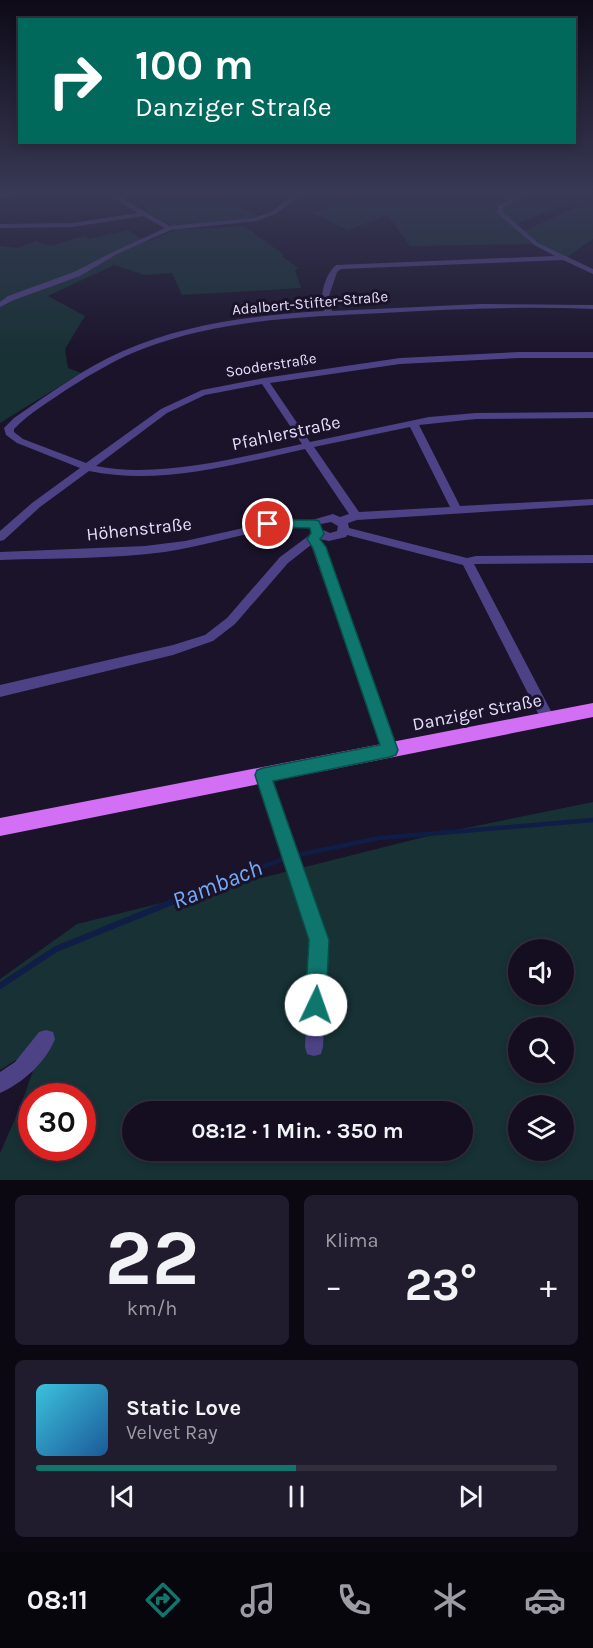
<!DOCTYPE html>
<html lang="de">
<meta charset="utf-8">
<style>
:root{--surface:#140e20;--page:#211c2d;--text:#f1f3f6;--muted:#9d9ca5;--line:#332e3e;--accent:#0f766e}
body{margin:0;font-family:Karla,sans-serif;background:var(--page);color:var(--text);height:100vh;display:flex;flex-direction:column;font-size:22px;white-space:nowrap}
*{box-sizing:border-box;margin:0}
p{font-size:20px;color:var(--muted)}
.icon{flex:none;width:33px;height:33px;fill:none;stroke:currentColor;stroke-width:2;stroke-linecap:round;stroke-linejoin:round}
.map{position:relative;height:1180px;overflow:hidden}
.details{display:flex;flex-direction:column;gap:15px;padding:15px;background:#0b0812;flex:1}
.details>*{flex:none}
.hud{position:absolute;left:18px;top:18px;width:558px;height:126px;border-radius:0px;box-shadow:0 3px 9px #0003,0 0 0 2px var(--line);background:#00695c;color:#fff;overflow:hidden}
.controls{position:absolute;left:508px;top:939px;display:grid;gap:12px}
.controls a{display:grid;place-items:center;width:66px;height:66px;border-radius:50%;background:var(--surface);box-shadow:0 3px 9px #0003,0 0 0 2px var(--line);font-size:30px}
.speed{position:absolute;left:18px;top:1083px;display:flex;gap:12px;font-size:30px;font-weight:700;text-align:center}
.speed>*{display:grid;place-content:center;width:78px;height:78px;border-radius:50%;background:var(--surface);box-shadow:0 3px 9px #0003,0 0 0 2px var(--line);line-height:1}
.speed .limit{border:9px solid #d22;background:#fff;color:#111}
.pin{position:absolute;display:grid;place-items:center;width:51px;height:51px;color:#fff;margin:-26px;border:3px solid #fff;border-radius:50%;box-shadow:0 2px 6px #0007}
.me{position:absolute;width:66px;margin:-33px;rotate:3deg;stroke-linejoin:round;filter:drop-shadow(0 0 4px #0008)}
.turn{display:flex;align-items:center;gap:21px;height:126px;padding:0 18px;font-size:27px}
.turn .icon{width:78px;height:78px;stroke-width:2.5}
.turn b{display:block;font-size:42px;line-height:51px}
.big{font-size:45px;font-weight:700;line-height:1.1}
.details .widget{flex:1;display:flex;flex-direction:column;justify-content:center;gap:9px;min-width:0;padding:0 21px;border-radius:9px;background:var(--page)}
.details .dial{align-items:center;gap:0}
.dial b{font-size:78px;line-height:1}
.song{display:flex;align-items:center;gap:18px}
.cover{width:72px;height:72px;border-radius:9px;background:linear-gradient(135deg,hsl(190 70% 55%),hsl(210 70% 35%))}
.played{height:6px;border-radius:3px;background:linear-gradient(90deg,var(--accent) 50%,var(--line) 50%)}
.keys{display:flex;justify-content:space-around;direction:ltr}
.heat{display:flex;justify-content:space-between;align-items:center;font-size:33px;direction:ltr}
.details .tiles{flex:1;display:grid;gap:15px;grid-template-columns:1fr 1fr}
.widget:last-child{grid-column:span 2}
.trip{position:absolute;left:122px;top:1101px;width:351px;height:60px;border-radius:30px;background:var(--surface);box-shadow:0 3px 9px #0003,0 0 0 2px var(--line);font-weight:700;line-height:60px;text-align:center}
.tabs{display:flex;height:96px;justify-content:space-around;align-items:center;background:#08060d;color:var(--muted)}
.tabs .icon{width:42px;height:42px}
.tabs .active{color:var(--accent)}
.tabs b{font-size:27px;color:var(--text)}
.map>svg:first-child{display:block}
.green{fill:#173134;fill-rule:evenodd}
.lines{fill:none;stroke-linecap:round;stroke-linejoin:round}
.stream-far1{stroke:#101d47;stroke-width:4.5}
.stream{stroke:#101d47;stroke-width:6}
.minor{fill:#4d4285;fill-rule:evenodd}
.major{fill:#d26ff4;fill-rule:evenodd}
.route{fill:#0f766e;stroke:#0a4d48;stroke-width:1.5}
.labels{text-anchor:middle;stroke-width:6;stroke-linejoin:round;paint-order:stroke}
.far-street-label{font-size:15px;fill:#e6dffc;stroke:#1a132a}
.street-label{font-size:18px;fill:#e6dffc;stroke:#1a132a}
.near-water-label{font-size:24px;font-style:italic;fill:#75aaf4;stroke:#1a132a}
</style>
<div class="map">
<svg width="593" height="1180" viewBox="0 0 593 1180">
<rect width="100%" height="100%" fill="#1a132a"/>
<path class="green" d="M371 192H524L500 203 494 210 532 244 410 246 388 215 348 230 312 213Z
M530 192H593V239L567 257 544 248 524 231 579 206 572 202 516 224 500 210 502 206Z
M193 196 202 200 218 197 259 216 241 221 173 226 141 208Z
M244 226 283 254 282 256 298 268 295 270 301 288 182 295 172 273 144 275 114 265 48 296 85 316 65 349 68 368 81 373 0 423V246L17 248 36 241 51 246 84 236 89 239 128 230 146 242 176 230Z
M593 802V1180H0V1153L19 1110 33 1071 16 1060 0 1070V979L77 924 436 834ZM519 950H564V994H519ZM519 1028H564V1072H519ZM32 1096H82V1148H32ZM519 1106H564V1150H519ZM132 1112H462V1150H132Z"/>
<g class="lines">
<path class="stream-far1" d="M293 856 379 838 593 820
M232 878 286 858"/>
<path class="stream" d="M0 986 56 949 236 876"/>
<path class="minor" d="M16 192H31L0 199V195Z
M103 192H111L170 226 254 218 271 212 298 192H306L275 214 257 221 171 230 117 254 80 276 14 300 0 307V302L8 296 74 272 113 252 165 228 143 216 72 227 0 228V224L72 223 138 213Z
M523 192H531L503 207V212L538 243 593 269V274L563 260 341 269 337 272 328 299 332 311 481 304 593 305V309C523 306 453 309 383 313 303 317 221 319 145 348 118 358 93 373 69 388 50 401 29 413 14 429V432L23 439 86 463 161 409 202 390 264 378 400 358 519 352H593V358H519L400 364 270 383 310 442 429 417 476 413 593 412V418L476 419 419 425 460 506 593 499V505L357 520 348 523 349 528 467 558 476 556 593 555V563L474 564 553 715 555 719 553 723 548 725 543 723 463 565 347 535 346 537 329 541 319 539 325 547 397 750 395 754 390 756 385 754 383 750 311 545 288 563 235 624 213 641 173 655 0 697V685L173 645 205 635 227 618 280 557 311 534 309 528C259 526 214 545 165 552 111 559 55 558 0 560V552L145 546 185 541 275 521 312 520 333 514 340 517 349 514 305 449C236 464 160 486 89 471L40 507 4 540 0 541V531L32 503 80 468 17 443 6 435 4 428 14 418C49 394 84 368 123 351 186 323 256 315 324 311 319 297 324 276 336 265L555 256 534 245 497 213 498 205ZM262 384 302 444C240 457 159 479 96 466L167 413 205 395ZM410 427 450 507 359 512 314 447ZM331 522 338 526 337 531 330 533 321 529V524Z
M263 768 268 770 270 775 328 940 323 1047 321 1054 314 1056 307 1054 305 1047 310 940 256 775 258 770Z
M46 1030 53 1032 55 1039C46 1062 23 1083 0 1093V1072L15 1062 39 1032Z"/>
<path class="major" d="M593 703V717L0 836V818Z"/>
</g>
<linearGradient id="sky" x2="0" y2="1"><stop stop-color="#0e0a17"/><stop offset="0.54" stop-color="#383955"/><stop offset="1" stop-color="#383955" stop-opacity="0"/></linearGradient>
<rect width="593" height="358" fill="url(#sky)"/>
<path class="route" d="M268 520H315L319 521 324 534 320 539 326 547 398 750 396 755 390 757 273 781 329 940 326 1005 323 1012 316 1015 308 1012 305 1005 309 940 255 775 257 770 263 768 380 745 313 548 307 539 311 533 310 528 264 527 262 524 264 521Z"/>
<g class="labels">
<g class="far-street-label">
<text transform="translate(310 303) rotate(-5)" y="5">Adalbert-Stifter-Straße</text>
<text transform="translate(271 365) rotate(-9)" y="5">Sooderstraße</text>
</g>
<g class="street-label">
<text transform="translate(286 433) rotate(-12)" y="6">Pfahlerstraße</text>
<text transform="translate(139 529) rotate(-6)" y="6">Höhenstraße</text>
<text transform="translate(477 712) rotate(-11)" y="6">Danziger Straße</text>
</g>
<g class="near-water-label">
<text transform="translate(217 884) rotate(-22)" y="8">Rambach</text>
</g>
</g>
</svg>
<div class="controls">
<a><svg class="icon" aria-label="sound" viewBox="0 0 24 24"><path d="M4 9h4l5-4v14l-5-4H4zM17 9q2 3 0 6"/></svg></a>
<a><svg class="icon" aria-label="search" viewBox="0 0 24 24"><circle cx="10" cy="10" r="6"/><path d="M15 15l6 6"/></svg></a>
<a><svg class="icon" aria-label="layers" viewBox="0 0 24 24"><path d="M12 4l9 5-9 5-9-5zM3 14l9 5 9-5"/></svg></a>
</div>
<div class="speed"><div class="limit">30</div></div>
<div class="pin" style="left:268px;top:524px;background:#d93025"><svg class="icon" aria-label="arrive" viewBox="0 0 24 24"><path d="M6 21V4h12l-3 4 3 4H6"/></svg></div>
<svg class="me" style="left:316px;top:1005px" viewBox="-20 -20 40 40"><circle r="19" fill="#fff"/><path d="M0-13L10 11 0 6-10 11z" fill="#0f766e"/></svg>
<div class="trip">08:12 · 1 Min. · 350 m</div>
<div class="hud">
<div class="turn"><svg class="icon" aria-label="right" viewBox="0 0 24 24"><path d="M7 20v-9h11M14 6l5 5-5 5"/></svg><div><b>100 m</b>Danziger Straße</div></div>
</div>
</div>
<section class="details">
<div class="tiles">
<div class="widget dial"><b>22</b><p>km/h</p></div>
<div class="widget"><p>Klima</p>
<div class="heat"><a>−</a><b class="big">23°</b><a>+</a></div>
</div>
<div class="widget">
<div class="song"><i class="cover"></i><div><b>Static Love</b><p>Velvet Ray</p></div></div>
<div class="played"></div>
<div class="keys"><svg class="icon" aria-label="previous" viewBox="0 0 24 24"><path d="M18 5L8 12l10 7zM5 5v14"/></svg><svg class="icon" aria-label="pause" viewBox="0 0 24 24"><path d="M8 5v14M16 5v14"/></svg><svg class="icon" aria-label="next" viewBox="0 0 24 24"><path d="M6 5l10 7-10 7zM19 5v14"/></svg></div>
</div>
</div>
</section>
<nav class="tabs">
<b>08:11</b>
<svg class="icon active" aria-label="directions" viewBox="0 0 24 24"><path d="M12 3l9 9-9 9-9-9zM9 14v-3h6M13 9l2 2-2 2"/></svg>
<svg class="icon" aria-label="music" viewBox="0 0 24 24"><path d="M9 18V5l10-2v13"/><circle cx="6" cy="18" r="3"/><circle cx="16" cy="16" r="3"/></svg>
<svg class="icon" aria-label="phone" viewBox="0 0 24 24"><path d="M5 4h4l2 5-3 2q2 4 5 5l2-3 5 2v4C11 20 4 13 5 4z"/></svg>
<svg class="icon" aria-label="climate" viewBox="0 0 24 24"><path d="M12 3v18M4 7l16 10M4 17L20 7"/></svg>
<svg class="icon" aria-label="car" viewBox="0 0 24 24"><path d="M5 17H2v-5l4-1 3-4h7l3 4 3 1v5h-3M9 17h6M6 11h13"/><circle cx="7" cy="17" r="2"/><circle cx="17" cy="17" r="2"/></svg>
</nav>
